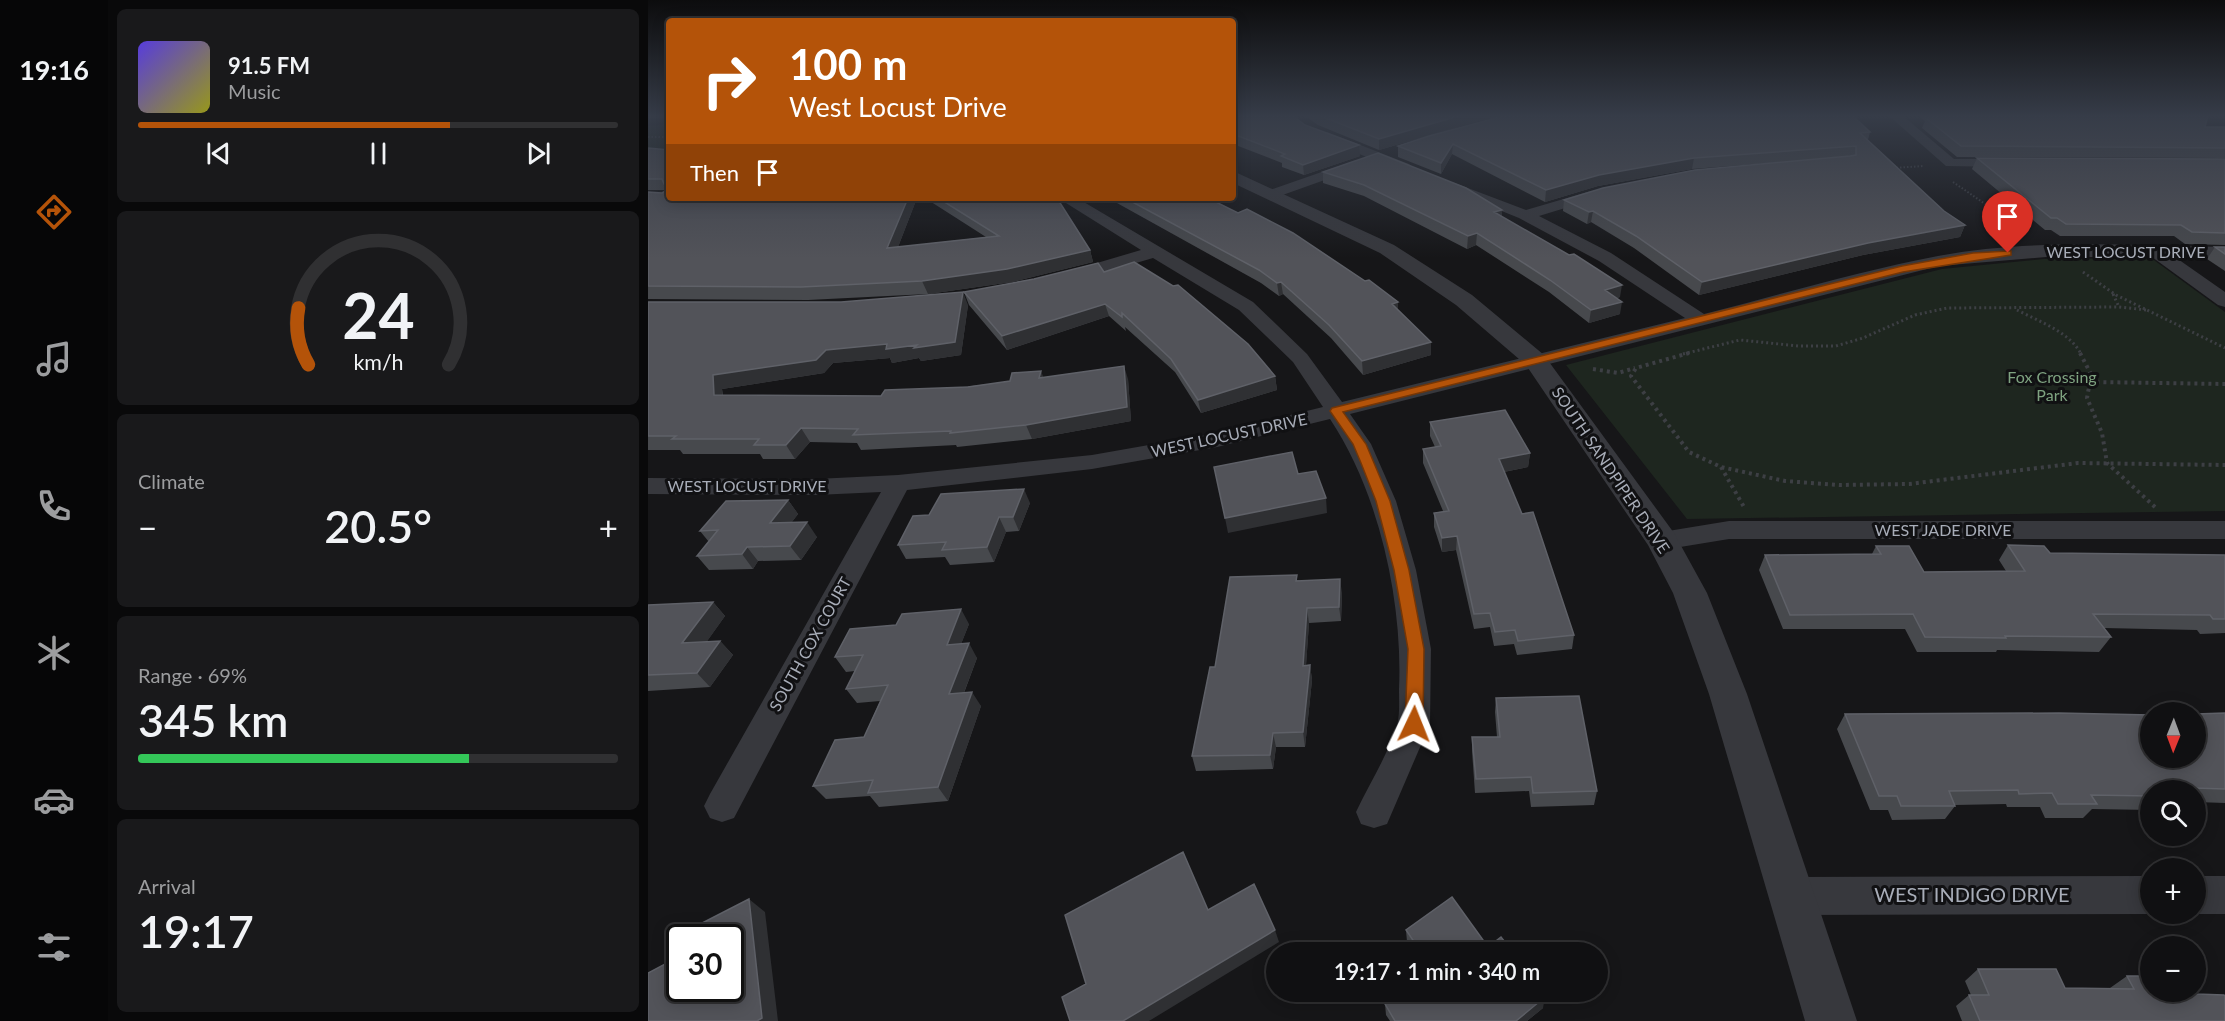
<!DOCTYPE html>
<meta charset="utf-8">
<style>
:root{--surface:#101012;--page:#19191b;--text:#f1f3f6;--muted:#9c9d9f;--line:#303032;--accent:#b45309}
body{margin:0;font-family:Lato,sans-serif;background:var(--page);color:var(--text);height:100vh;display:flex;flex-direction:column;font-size:22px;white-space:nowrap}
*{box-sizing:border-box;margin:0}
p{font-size:20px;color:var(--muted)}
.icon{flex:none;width:33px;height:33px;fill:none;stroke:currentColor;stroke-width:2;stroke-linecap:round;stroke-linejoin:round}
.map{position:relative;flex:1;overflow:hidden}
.panel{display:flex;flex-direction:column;gap:9px;padding:9px;background:#09090a;width:540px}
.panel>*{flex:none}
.banner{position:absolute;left:18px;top:18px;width:570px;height:183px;border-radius:6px;box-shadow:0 3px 15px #0003,0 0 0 2px var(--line);background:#b45309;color:#fff;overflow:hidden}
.needle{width:39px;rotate:181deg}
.buttons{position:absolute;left:1492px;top:702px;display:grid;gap:12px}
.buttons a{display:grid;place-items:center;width:66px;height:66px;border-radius:50%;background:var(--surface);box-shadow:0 3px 15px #0003,0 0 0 2px var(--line);font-size:30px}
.speed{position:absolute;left:18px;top:924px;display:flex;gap:12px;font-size:30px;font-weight:700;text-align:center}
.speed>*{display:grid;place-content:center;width:78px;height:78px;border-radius:50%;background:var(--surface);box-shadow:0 3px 15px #0003,0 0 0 2px var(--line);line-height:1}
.speed .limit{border:3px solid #111;border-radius:9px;background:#fff;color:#111}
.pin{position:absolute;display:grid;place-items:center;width:51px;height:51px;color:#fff;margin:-62px -26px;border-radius:50% 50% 50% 0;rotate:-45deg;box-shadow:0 0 6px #0007}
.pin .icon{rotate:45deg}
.me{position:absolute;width:66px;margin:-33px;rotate:2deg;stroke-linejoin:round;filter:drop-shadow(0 0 4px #0008)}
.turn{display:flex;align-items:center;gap:21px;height:126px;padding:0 24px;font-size:27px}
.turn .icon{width:78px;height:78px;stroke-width:2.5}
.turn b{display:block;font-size:42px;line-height:51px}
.then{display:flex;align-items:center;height:57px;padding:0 24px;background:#0003;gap:12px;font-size:22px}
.big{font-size:45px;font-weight:600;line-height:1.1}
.panel .card{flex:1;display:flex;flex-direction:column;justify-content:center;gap:9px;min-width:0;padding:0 21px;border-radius:9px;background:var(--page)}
.panel .dial{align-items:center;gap:0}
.dial svg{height:156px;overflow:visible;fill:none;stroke:var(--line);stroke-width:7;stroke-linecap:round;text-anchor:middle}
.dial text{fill:var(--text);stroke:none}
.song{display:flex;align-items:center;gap:18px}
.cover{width:72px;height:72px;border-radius:9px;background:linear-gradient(135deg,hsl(250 70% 55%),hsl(60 70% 35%))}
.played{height:6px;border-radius:3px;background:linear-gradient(90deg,var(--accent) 65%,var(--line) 65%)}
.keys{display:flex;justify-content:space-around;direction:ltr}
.heat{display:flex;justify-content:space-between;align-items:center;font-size:33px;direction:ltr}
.charge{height:9px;border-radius:4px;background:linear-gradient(90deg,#34c759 69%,var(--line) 0)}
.trip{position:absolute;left:618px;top:942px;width:342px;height:60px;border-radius:30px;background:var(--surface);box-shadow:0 3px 15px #0003,0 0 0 2px var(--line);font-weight:600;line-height:60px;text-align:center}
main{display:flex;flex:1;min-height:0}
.dock{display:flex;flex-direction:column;width:108px;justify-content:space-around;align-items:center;background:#060607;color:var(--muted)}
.dock .icon{width:42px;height:42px}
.dock .current{color:var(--accent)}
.dock b{font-size:27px;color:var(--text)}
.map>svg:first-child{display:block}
.green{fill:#1e261f}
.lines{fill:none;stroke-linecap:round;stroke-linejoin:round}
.path-far2{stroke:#3d3f44;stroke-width:2;stroke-dasharray:1.5 2;stroke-linecap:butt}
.path-far1{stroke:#3d3f44;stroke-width:3;stroke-dasharray:2 3;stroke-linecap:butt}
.path{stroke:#3d3f44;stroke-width:4;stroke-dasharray:3 4;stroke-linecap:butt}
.minor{fill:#37383d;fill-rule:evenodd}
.tertiary{fill:#37383d;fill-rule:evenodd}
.wall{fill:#47494d}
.shaded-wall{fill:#2f3033}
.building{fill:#525359;stroke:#5f6168;stroke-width:1.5;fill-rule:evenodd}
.route{fill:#b45309;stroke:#753606;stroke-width:1.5}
.labels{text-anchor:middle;stroke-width:6;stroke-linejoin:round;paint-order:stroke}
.street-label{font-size:16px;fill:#a8adb8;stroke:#111113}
.park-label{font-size:16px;fill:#7fa381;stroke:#111113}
.near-street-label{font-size:20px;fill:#a8adb8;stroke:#111113}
</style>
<main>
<nav class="dock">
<b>19:16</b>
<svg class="icon current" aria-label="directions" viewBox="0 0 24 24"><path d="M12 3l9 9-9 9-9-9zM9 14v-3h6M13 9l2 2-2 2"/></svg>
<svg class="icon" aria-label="music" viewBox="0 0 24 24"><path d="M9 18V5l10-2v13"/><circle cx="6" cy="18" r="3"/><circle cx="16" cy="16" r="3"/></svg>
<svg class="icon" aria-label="phone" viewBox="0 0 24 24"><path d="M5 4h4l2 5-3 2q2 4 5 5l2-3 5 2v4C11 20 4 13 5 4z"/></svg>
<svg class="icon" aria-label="climate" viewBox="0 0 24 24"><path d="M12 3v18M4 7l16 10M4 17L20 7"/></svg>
<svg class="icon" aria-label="car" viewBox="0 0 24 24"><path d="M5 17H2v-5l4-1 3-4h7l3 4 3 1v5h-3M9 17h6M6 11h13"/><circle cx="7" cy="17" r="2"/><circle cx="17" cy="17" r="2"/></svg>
<svg class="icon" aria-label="filters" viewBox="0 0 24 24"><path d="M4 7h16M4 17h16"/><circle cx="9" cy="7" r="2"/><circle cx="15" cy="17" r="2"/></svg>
</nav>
<section class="panel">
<div class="card">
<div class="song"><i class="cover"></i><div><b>91.5 FM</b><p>Music</p></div></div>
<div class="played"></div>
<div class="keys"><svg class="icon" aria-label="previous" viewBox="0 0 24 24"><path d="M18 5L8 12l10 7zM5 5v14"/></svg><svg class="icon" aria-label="pause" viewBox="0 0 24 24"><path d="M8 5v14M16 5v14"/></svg><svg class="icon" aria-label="next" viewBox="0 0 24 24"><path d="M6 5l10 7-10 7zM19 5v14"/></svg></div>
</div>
<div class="card dial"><svg viewBox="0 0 100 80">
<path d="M14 69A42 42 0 1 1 86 69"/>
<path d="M14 69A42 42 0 0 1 9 40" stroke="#b45309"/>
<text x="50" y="56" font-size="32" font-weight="700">24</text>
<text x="50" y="72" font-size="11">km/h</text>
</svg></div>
<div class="card"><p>Climate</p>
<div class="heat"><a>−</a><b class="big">20.5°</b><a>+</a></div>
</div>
<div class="card"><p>Range · 69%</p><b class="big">345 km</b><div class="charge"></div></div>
<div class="card"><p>Arrival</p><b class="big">19:17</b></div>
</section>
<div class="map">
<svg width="1577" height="1021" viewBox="0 0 1577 1021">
<rect width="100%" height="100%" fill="#161618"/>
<path class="green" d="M21 124V154L0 151V126Z
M1503 258 1577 312V511L1039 519 918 365 1294 269 1396 259Z"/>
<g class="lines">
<path class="path-far2" d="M0 137H21
M1245 168 1276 166
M1305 182 1362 221"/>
<path class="path-far1" d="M1360 219 1375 231
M1435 272 1468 295 1577 348
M1465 294 1471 307
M1369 310C1390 321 1422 332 1433 354
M1035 354 1092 340 1151 346H1188L1215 338 1267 315 1299 308 1471 307 1499 310"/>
<path class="path" d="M1041 353 988 368 983 376 1041 452 1073 467 1137 481 1191 485 1261 484 1430 463 1577 465
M1432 353 1447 382
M945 369 970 373 987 368
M1073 467 1096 507
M1507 507 1459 463 1454 433 1439 398 1441 387 1447 382 1577 384"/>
<path class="minor" d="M1240 115H1254L1306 159H1361L1368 163 1361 167 1298 166Z
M679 132 761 164 763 167 756 171 751 170 674 139 672 136Z
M708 160 713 161V167L629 197 624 199 616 194 619 191Z
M804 182 878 210 943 191H953L956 194 953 197 891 216 963 253 1056 314C1134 294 1212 271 1290 256 1383 238 1483 246 1577 247V257H1527L1577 292V307L1570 305 1504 257H1398L1291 266 702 414 723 444 748 501 768 570 783 649 782 724 739 824 726 828 713 824 708 812C721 784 740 755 749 725 752 715 751 700 751 689 755 602 731 492 682 419L569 447 444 469 259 490 86 818 74 822 62 818 56 806 62 794 233 492 168 495 0 494V478L168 479 250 475 444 455 569 433 675 407 645 362 591 310 505 258 427 281H415L412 277 415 273 493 250 410 198H429L605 302 659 354 694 402 1037 318 951 261 871 218 799 189 797 186 799 183Z
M1081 521H1577V539H1081L1014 550 1005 548 1001 541 1005 534 1014 532Z
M1503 876V914L1146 915 1132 910 1127 896 1132 882 1146 877Z
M1548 876H1577V914H1547Z"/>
<path class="tertiary" d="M585 171 746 245 824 295 896 355 1026 533 1059 593 1099 694 1209 1021H1157L1061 694 1025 593 1000 545 878 365 808 305 732 253 585 183Z"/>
</g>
<path class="wall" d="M585 115 657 125 712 156 656 175 634 167V163L585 144Z
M656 115H1204L1222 132 1220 140 1296 211 1317 225 1312 237 1215 255 1051 295 986 248 943 222 939 224 915 211 916 200 1189 158 1044 169 950 186 897 202 804 154 793 174 750 157V146L853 117 834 120 731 150 670 125Z
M1269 115H1560L1557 127H1577V158L1309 157 1274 128 1277 121Z
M0 148 21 150V198H269L250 247 338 237 277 198H409L442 250 445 262 364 282 280 294 160 300 0 299V192L14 193 20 190H0Z
M1329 158 1577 159V245L1537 244 1526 236H1412L1403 230H1397L1324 169Z
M675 172 854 217 972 297 969 298 972 314 941 323 901 292 828 245 819 249 716 196 675 183Z
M460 198H560L717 281 750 310 783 355 715 375 683 338 635 294 631 296 613 283Z
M1567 247H1577V271L1559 259Z
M456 272 627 376 629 390 553 413 527 372 477 327 478 331 461 316 359 350 321 305 316 292Z
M0 302 320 305 313 355 273 361 271 358 244 363 242 358 185 363 176 373 74 389 75 395 233 396 395 378 480 379 483 421 384 439 309 447 308 445 213 450 209 443 162 442 147 459H115L112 454H35L32 450H0Z
M782 422 882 453 880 467 856 472 926 635 924 649 869 655 866 644 846 646 842 627 826 629 808 550 794 552 786 527V513L795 511 775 463V449L787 447 782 436Z
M140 500 150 514 143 523 169 537 153 560 110 561 105 569 61 570 49 556 61 542 52 531Z
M382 503 371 531 358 532 346 562 302 565 297 557 258 559 250 545 281 515Z
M1360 545 1402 553 1577 555V633L1552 634 1549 630 1456 628 1463 637 1451 652 1349 650 1348 652H1269L1257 629H1135L1111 570 1117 555 1224 554 1228 546 1276 572 1358 571 1351 560Z
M649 580 694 593 693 621 661 623 658 665H662L664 680 657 747H628L625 769 548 771 544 756 567 667Z
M65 602 77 616 59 641H72L85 655 62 687 0 691V605Z
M321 624 313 644 329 658 316 693 333 706 300 801 231 807 222 796 178 799 165 786 216 737 232 701 209 703 198 689 207 671 198 672 187 657Z
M848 698 949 791 946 805 883 807 881 791 827 793 824 751V737H849L847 712Z
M1577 713V803L1548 802V790H1503V810L1444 809 1435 818H1397L1392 807H1359L1358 804 1307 805V806L1297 819 1244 820 1240 810H1222L1189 729 1197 714 1503 758Z
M758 930 840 947 865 952H766L759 942Z
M1330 969 1417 988 1463 989 1462 988 1479 976 1548 994 1577 1021H1314L1308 1006 1321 995H1323L1317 981Z
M737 1004 895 1008 879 1021H742L738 1015Z"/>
<path class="shaded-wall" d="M0 115H21V118L0 119Z
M814 115H864L834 120 731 150V139Z
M805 144 804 154 793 174V163Z
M711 145 712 156 656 175 655 165Z
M1046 158 1044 169 950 186 897 202 898 190 951 175Z
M260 198H269L245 260 239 248Z
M854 210V221L846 212Z
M945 211 943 222 939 224 941 212Z
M1317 225 1312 237 1215 255 1051 295 1054 282 1220 243Z
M829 233 828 245 819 249 820 236Z
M442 250 445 262 364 282 280 294 274 281Z
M633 282 635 294 631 296 629 283Z
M974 285 972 297 955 302 957 290Z
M315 292 320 305 313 355 273 361 271 358 244 363 242 358 185 363 176 373 74 389 76 409 66 395 65 375 178 350Z
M750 302V315L744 304Z
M974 302 972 314 941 323 943 310Z
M457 304 461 316 359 350 354 336Z
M783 342V355L715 375 714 361Z
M476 366 480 379 483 421 384 439 378 425Z
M393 371 398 384 391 378Z
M627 376 629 390 553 413 550 400Z
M153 428 162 442 147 459 138 445Z
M882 453 880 467 850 473 851 459Z
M376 489 382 503 371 531 365 517Z
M678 498 679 513 580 533 577 518Z
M140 500 150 514 132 538 122 523Z
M351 517 358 532 346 562 339 547Z
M159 522 169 537 153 560 142 546Z
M809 536 808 550 794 552V538Z
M99 547 110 561 105 569 94 554Z
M692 579 694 593 693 621 691 607Z
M65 602 77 616 48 657 34 643Z
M659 608 661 623 657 680 655 666Z
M313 609 321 624 307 659 299 645Z
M72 641 85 655 62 687 49 673Z
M321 643 329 658 310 708 301 694Z
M662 665 664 680 657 747 655 732Z
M324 692 333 706 300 801 290 787Z
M625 733 628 747 625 769 622 755Z
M101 899 117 912 130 1021H109Z
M627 930 631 942 501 1021H475Z
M897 997 895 1008 879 1021H868Z"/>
<path class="building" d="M585 115H644L657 125 711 145 655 165 633 156 637 154 585 134V129L589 128 585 127Z
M670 115H814L731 139Z
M859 115H1204L1222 132 1212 133 1296 211 1317 225 1220 243 1054 282 988 236 945 211 941 212 916 200 955 188 1047 170 1202 156 1208 155V146L1046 158 951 175 898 190 805 144 793 163 750 146 781 136Z
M1286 115H1560L1557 127H1577V148L1313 146 1278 118H1289Z
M0 148 21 150V184H16L14 179H0Z
M730 153 818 188 854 210 846 212 921 255 926 254 974 285 957 290 974 302 943 310 902 280 829 233 820 236 716 185 675 172Z
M1329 158 1577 159V233L1544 232 1533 225 1418 224 1409 218H1403Z
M21 189V198H260L239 248 351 236 290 198H409L442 250 359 269 274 281 153 287 0 286V192L14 193Z
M477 198H560L590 213 599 209 645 233 717 281 721 280 750 302 744 304 783 342 714 361 681 325 633 282 629 283 611 270Z
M1567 247H1577V254Z
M486 262 525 286 530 285 600 344 627 376 550 400 523 359 474 313V317L457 304 354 336 316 292 386 279 450 263 456 272Z
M315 292 307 342 266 348 269 345 238 349 239 344 178 350 168 360 65 375 66 395 233 396 237 390 320 387 362 381 364 373 393 371 391 378 476 366 479 407 378 425 302 433 303 431 205 435 210 429 153 428 138 445H106L111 439H24L28 436H0V302H193Z
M857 410 882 453 851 459 874 514 885 512 926 635 870 641 867 630 847 632 842 613 826 614 809 536 794 538 786 513 801 511 775 449 793 446 782 422Z
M644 452 650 474 668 471 678 498 577 518 566 467Z
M376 489 365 517H351L339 547 294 550 298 542 250 545 265 516 281 515 293 494Z
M140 500 122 523 159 522 142 546 99 547 94 554 49 556 70 530 52 531 78 501Z
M1360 545 1396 546 1402 553 1577 555V619H1565L1562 615 1445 614 1463 637 1357 636 1358 638 1277 637 1265 614 1142 615 1117 555 1233 554 1228 546H1261L1276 572 1377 571Z
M649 575 648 581 692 579 691 607 659 608 655 666 662 665 655 732 625 733 622 755 544 756 562 667H567L582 577Z
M65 602 34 643 72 641 49 673 0 675V605Z
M313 609 299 645 321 643 301 694 324 692 290 787 220 793 225 780 165 786 187 740 216 737 240 685 198 689 215 655 187 657 202 629 248 625 254 614Z
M931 696 949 791 885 793 883 777 828 779 824 737H852L848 698Z
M1411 713 1503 715V758H1548V714L1577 713V789L1547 788 1552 796H1548V790H1503V796L1443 795 1449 804H1410L1404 793 1371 794 1370 790 1301 791 1307 806H1253L1249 796H1231L1197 714Z
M535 852 560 910 606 884 627 930 475 1021H422L414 997 438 984 417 915Z
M804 897 840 947 853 937 865 952H773L758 930Z
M101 899 114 1018 109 1021H0V973L23 961V939ZM32 938H82V988H32Z
M1330 969H1408L1417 988 1486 989 1479 976H1503V992H1546L1548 994 1576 995 1577 996V1021H1332L1321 995H1341Z
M753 992H893L897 997 868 1021H747L737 1004Z"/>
<linearGradient id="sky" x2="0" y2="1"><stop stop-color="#0c0c0d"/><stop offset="0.45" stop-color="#363c48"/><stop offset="1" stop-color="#363c48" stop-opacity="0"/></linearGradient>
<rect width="1577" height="258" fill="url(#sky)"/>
<path class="route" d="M1360 251H1363V255L1255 272 695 412 718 444 742 501 761 570 776 649 775 724 772 729 766 731 760 729 757 724 760 649 746 570 728 501 713 463 705 444 682 411 684 408 1254 266 1325 253Z"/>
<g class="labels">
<g class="street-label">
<text x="1478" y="258">WEST LOCUST DRIVE</text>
<text transform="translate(581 435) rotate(-12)" y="6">WEST LOCUST DRIVE</text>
<text transform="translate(963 470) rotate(56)" y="6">SOUTH SANDPIPER DRIVE</text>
<text x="99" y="492">WEST LOCUST DRIVE</text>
<text x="1295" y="536">WEST JADE DRIVE</text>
<text transform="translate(162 644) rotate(-61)" y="6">SOUTH COX COURT</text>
</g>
<g class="park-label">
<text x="1404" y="383">Fox Crossing<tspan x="1404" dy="18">Park</tspan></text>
</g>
<g class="near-street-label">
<text x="1324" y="902">WEST INDIGO DRIVE</text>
</g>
</g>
</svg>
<div class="buttons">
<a><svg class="needle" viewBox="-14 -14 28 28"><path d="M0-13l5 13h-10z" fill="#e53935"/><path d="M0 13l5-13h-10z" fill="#9c9d9f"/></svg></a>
<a><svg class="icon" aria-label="search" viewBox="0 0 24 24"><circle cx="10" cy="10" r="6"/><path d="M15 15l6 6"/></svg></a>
<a>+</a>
<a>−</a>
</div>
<div class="speed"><div class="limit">30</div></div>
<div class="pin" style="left:1360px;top:253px;background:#d93025"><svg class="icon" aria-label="arrive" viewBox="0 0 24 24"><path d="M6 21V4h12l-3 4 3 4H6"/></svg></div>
<svg class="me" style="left:766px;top:724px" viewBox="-20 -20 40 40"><path d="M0-17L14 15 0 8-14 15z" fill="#b45309" stroke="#fff" stroke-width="4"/></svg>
<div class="trip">19:17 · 1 min · 340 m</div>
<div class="banner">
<div class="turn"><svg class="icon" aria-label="right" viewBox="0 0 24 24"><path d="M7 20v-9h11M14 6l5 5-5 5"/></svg><div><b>100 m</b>West Locust Drive</div></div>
<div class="then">Then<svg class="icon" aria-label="arrive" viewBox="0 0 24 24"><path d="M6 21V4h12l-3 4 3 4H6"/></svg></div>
</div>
</div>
</main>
